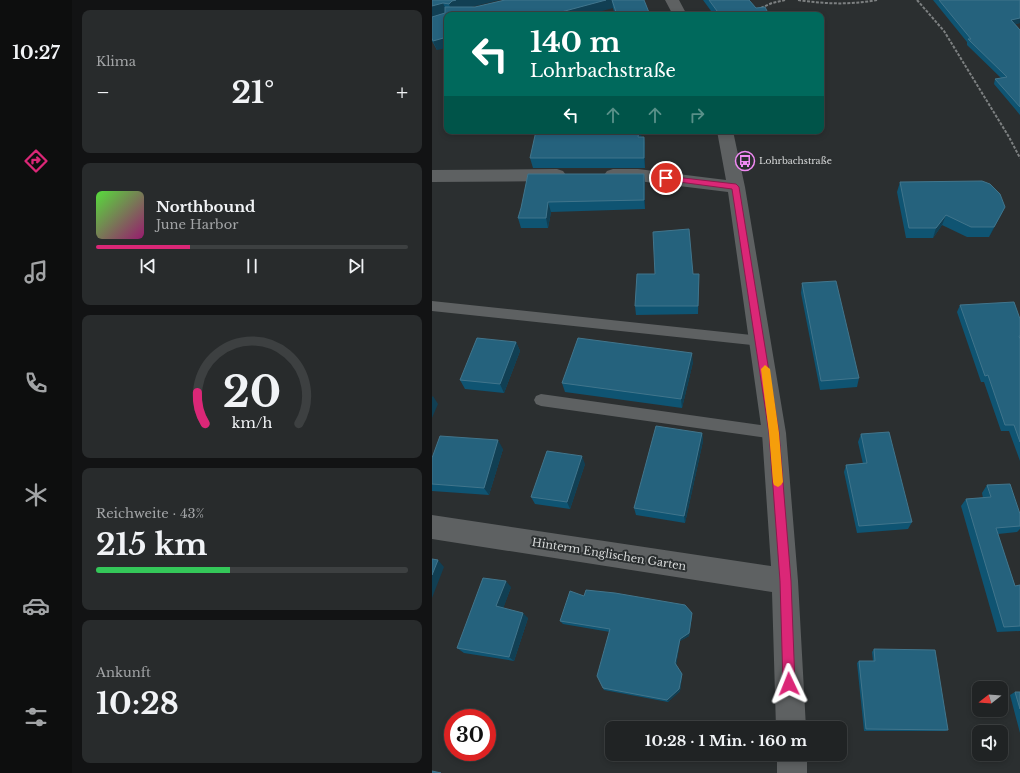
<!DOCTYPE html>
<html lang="de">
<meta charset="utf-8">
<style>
:root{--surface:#202324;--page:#282b2c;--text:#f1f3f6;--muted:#a2a4a6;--line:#3d4041;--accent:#db2777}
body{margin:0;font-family:"Libre Baskerville",serif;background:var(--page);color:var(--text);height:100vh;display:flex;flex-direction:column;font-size:15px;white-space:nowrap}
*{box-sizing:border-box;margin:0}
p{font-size:13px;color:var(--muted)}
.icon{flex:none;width:22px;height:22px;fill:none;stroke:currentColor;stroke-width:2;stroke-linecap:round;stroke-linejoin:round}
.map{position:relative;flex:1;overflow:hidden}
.details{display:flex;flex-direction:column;gap:10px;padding:10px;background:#121314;width:360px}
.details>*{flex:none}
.top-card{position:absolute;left:12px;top:12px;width:380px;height:122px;border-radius:8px;box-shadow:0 2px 6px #0003,0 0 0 1px var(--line);background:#00695c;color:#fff;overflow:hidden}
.needle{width:26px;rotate:253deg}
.controls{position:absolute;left:540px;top:681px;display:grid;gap:8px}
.controls a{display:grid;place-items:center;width:36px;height:36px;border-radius:8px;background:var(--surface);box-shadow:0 2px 6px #0003,0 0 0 1px var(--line);font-size:20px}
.speed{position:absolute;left:12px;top:709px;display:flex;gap:8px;font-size:20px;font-weight:700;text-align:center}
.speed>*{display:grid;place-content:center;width:52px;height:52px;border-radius:50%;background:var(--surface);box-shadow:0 2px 6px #0003,0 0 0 1px var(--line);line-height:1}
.speed .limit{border:6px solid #d22;background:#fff;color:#111}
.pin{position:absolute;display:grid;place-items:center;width:34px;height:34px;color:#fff;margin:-17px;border:2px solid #fff;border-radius:50%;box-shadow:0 1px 4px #0007}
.me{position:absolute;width:44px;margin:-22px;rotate:358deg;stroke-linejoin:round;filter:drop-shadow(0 0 3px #0008)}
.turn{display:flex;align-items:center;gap:14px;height:84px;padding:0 20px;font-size:18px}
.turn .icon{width:52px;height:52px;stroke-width:2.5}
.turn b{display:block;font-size:28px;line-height:34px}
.lanes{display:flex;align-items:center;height:38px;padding:0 20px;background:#0003;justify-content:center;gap:20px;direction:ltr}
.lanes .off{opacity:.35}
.big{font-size:30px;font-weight:800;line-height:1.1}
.details .card{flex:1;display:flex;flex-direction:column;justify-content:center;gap:6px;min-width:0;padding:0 14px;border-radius:8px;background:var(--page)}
.details .dial{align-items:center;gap:0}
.dial svg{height:104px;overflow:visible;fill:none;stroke:var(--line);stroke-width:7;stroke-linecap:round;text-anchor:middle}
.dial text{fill:var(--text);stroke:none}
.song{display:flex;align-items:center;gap:12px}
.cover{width:48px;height:48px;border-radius:6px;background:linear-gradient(135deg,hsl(110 70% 55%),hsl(320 70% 35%))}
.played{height:4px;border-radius:2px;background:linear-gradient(90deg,var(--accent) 30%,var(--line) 30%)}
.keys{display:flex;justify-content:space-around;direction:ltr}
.heat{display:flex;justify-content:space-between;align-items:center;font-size:22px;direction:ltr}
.charge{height:6px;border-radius:3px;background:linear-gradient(90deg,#34c759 43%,var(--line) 0)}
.trip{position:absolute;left:173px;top:721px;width:242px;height:40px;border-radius:8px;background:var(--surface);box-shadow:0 2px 6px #0003,0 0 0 1px var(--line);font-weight:800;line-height:40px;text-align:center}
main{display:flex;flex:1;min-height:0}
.dock{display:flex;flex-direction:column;width:72px;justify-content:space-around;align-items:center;background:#0d0e0e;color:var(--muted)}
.dock .icon{width:28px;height:28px}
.dock .active{color:var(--accent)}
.dock b{font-size:18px;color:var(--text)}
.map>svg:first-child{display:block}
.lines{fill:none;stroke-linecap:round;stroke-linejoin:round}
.path{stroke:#7d8081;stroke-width:2;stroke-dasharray:3 1.5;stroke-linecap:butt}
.lane{fill:#5e6162;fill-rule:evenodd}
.street{fill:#5e6162;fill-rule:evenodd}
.wall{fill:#0f5472}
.shaded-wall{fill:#113f53}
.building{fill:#25627d;stroke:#41758c}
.route{fill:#db2777;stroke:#8e194d}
.slow{fill:#f59e0b}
.labels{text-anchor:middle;stroke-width:4;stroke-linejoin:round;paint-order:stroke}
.far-poi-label{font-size:9px;fill:#d8dada;stroke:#2b2f30;text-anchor:start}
.street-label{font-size:11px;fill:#d8dada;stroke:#2b2f30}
</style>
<main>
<nav class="dock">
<b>10:27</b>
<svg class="icon active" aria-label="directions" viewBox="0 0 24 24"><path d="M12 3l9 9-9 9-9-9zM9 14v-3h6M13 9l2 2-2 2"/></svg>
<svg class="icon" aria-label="music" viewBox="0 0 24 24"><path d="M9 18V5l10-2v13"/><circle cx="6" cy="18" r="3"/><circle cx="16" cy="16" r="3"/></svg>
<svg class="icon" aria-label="phone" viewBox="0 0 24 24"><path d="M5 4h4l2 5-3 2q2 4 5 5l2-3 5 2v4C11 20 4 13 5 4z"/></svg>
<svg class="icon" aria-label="climate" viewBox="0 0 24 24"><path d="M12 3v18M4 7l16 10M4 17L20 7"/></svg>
<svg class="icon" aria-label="car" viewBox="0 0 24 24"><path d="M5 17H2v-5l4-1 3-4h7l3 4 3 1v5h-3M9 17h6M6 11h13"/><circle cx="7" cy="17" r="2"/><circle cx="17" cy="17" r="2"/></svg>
<svg class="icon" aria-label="filters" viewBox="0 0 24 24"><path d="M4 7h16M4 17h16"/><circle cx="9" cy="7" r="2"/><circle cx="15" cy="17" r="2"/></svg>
</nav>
<section class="details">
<div class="card"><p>Klima</p>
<div class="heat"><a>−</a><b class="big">21°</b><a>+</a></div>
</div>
<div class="card">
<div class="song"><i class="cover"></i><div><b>Northbound</b><p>June Harbor</p></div></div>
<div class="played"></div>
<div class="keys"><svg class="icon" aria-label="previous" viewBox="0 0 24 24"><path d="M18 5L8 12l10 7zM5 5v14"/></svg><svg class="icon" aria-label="pause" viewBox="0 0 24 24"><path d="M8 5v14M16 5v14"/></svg><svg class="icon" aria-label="next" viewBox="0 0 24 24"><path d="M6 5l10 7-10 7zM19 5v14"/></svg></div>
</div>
<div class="card dial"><svg viewBox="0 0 100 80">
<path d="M14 69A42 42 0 1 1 86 69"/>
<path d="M14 69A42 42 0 0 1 8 45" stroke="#db2777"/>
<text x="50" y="56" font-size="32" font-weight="700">20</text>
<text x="50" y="72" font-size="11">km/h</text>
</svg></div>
<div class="card"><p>Reichweite · 43%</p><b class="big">215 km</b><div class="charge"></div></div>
<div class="card"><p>Ankunft</p><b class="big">10:28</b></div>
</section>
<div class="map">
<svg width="588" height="773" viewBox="0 0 588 773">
<rect width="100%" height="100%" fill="#2b2f30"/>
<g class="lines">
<path class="path" d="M366 0C393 4 418 5 445 0
M485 0 512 31 577 137 588 158
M329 8 340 3 353 0"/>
<path class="lane" d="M0 301 329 336 334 337 336 341 334 345 329 346 0 311Z
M109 394 342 427 347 429 349 433 347 437 342 439 109 406 104 404 102 400 104 396Z"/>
<path class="street" d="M233 0H247L255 15H241Z
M285 131H301L313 187 354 433 366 581 374 728H344L340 592 0 539V515L339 566 330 433 296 192 206 181H181L175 179 172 175 175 171 181 169H206L294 180Z
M125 169 131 171 134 175 131 179 125 181 0 182V170Z
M345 754H375V773H345Z"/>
</g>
<path class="wall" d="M0 0 39 7H43L73 0H212L218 15H183L181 8 15 15 5 50 0 41Z
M271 0H317L324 8 337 15H282Z
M501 0H588V23L583 24 588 30V115L562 84 563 79 569 78 535 45V42Z
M332 131H368L334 135Z
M209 137H212L213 147V168H101L98 158Z
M96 174 213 183V209L119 212 116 228H89L86 218 89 208Z
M468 182 573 207 568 217 557 237H535L510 225 501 238H474L465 192Z
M261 274 267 282 266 314 204 315 203 306Z
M370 283 427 378 425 387 388 390 369 293Z
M528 305 588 319V461L577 431H569L552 382H549L525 312Z
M84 342 88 351 72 393 33 389 28 380Z
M261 362 250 408 133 392 130 383Z
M270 433 271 441 253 523 204 515 202 508Z
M429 434 480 522 476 529 425 533 412 472 414 465 431 464 426 442Z
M71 449 57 495 0 491V458Z
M153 464 138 509 103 504 99 497Z
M555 485 588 514V529L585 532 566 534 583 586 588 585V631L565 632 529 506 534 499 551 498 550 493Z
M79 587 71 608 96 618 82 661 32 653 25 648Z
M152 596 260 613V616L257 636 248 641 244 665 250 674V676L248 691 236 702 172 690 171 688 178 632 131 624 128 621Z
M442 649 516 730 513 731H432L425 663 427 661H441L440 652Z
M583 692H588V733L578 695Z"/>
<path class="shaded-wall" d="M24 0H68L23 11 20 14 17 4 20 1Z
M174 0H180L181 8 156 15H118Z
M11 3 15 13 0 17V6Z
M588 18V23L578 25 579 20Z
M15 37V48L5 50 1 41Z
M207 131H210L208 147 206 137Z
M212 137 213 147V168L212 158Z
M212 174 213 183V209L212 200Z
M116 202 119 212 116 228 114 218Z
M573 207 568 217 557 237 562 227Z
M514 215 510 225 501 238 504 228Z
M84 342 88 351 72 393 68 384Z
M260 353 261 362 250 408 249 399Z
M1 396 6 404 0 418V397Z
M270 433 271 441 253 523 252 516Z
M66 440 71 449 57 495 52 488Z
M150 456 153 464 138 509 135 502Z
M6 560 12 567 0 598V575Z
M74 581 79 587 70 612 64 606Z
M91 613 96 618 82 661 77 657Z
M260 613V616L257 636 248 641 244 666 243 663 248 639Z
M250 674V676L248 691 236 702 235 700Z"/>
<path class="building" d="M0 0H24L20 1 17 4 11 3 0 6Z
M73 0H174L118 15H15V37L1 41 0 38V17L13 13V7H43Z
M180 0H212L218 15H185Z
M277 0H317L324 8 333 7 337 15H288Z
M507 0H588V18L579 20 588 30V107L563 79 575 77 536 39H539Z
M104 131H207L206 137H212V158H98Z
M96 174H212V200L116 202 114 218H86L89 208Z
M550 181 558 184 568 194 573 207 562 227H539L514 215 504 228H477L468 182Z
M257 229 261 274H267L266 306H203L205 274H223L221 232Z
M404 281 427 378 389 381 370 283Z
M582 302 588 319V336H587L588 339V442L582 425H573L556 375 553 376 528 305Z
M45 338 84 342 68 384 28 380Z
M146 338 260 353 249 399 130 383Z
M224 426 270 433 252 516 202 508Z
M457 432 480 522 427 526 414 465 435 463 429 434Z
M8 436 66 440 52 488 0 484V458Z
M115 451 150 456 135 502 99 497Z
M578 484 588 514V526L564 528 583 586 588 585V626L572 627 534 499 559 497 555 485Z
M0 559 6 560 0 575Z
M51 578 74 581 64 606 91 613 77 657 25 648Z
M154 590 183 593 253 605 260 613 257 633 248 639 243 663 250 674 247 689 235 700 171 688 165 676 178 629 128 621 138 591 152 596Z
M442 649 503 650 516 730 434 729 427 661H443Z
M583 692H588V709Z
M0 771 9 773H0Z"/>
<path class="route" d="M234 176 304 184 307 187 347 433 359 581 363 684 361 688 357 690 353 688 351 684 348 581 337 433 300 189 232 180V177Z"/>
<path class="slow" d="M333 365 338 369 347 433 351 482 349 485 346 487 342 485 341 482 337 433 329 369Z"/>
<defs>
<symbol id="bus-ring" viewBox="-11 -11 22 22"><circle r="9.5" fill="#2b2f30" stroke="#f18af4" stroke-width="1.5"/><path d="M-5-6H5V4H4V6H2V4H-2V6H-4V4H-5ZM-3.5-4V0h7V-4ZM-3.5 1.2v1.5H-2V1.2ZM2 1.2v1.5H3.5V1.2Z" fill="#f18af4"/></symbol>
</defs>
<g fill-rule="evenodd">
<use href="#bus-ring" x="302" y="150" width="22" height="22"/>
</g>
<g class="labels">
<g class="far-poi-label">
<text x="327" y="164">Lohrbachstraße</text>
</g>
<g class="street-label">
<text transform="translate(177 554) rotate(9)" y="4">Hinterm Englischen Garten</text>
</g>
</g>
</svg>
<div class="controls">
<a><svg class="needle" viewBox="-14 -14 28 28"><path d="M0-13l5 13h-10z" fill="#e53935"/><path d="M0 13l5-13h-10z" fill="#a2a4a6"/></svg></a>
<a><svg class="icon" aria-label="sound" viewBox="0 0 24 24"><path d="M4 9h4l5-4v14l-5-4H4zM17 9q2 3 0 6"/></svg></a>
</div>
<div class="speed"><div class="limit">30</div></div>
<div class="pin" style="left:234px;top:178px;background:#d93025"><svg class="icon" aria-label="arrive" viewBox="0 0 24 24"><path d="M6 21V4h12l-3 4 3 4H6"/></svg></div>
<svg class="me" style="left:357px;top:684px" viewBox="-20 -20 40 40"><path d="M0-17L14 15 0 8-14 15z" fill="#db2777" stroke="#fff" stroke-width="4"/></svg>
<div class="trip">10:28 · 1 Min. · 160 m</div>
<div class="top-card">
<div class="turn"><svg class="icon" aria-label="left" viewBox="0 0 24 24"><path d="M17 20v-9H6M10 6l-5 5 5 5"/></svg><div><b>140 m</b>Lohrbachstraße</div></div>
<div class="lanes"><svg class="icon" aria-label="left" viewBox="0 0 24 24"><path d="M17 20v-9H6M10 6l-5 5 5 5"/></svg><svg class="icon off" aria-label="ahead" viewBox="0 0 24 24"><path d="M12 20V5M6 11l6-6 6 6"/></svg><svg class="icon off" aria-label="ahead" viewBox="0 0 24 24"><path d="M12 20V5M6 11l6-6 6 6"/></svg><svg class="icon off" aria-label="right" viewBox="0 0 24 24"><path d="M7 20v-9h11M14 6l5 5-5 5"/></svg></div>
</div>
</div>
</main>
